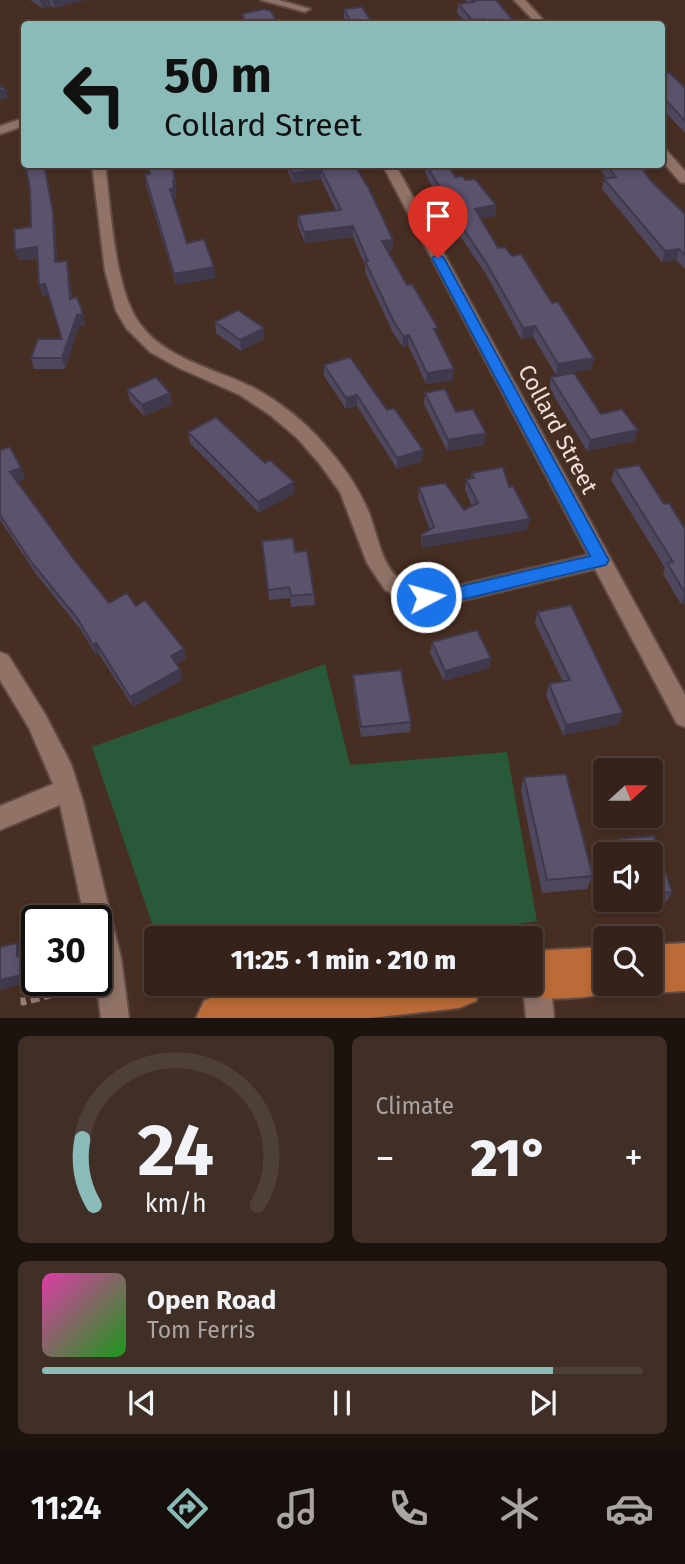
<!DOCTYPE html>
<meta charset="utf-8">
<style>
:root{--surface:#35221a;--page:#402f27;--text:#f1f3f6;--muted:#aaa4a2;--line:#4f3f39;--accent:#8bbbb9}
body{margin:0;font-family:"Fira Sans",sans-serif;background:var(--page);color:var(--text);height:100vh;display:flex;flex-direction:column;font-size:26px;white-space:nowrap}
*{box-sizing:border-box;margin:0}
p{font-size:23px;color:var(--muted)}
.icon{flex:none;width:38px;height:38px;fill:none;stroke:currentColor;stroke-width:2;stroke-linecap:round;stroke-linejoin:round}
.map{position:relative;height:1018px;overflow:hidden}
.drawer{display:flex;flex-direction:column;gap:18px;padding:18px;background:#1d130e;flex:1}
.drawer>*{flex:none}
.guide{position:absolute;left:21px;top:21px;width:644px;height:147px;border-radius:7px;box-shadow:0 4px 10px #0003,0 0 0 2px var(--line);background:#8bbbb9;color:#111;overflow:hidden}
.needle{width:46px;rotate:69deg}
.fabs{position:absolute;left:593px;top:758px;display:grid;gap:14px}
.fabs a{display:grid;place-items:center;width:70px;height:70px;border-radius:7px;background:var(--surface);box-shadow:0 4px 10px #0003,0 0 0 2px var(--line);font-size:35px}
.speed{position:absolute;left:21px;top:905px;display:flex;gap:14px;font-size:35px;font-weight:700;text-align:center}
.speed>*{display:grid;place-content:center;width:91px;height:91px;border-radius:50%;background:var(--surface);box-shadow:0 4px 10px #0003,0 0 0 2px var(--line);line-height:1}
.speed .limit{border:4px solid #111;border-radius:10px;background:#fff;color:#111}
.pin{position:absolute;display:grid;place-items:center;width:60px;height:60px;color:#fff;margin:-72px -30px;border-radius:50% 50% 50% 0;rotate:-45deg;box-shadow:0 0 7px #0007}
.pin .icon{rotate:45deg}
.me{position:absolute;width:77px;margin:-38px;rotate:84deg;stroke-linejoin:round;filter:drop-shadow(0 0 5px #0008)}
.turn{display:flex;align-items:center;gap:24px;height:147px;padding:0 28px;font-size:32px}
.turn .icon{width:91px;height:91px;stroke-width:2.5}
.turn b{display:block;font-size:49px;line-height:60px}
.big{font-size:52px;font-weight:800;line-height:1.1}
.drawer .card{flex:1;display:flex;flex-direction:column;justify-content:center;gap:10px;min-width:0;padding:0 24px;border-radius:10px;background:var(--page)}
.drawer .dial{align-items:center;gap:0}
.dial svg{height:182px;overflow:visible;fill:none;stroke:var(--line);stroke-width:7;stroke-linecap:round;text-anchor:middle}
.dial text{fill:var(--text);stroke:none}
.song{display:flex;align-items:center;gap:21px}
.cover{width:84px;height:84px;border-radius:10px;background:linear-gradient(135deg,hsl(320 70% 55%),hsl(120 70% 35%))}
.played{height:7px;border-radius:4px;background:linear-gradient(90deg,var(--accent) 85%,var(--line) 85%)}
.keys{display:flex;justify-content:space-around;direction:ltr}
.heat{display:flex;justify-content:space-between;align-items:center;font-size:38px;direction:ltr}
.drawer .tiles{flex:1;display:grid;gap:18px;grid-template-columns:1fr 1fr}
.card:last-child{grid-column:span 2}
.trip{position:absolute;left:144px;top:926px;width:399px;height:70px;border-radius:7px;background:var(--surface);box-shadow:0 4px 10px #0003,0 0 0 2px var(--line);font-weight:800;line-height:70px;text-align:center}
.menu{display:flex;height:112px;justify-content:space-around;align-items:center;background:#150e0a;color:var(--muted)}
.menu .icon{width:49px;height:49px}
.menu .on{color:var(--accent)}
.menu b{font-size:32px;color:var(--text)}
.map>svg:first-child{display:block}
.green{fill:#285a3a}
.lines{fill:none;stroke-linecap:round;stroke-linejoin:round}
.minor-casing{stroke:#604a41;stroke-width:4}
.trunk-casing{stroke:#604a41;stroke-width:4}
.path{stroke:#99847b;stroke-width:5;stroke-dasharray:9 4.5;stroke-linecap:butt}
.minor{fill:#907266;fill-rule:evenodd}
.trunk{fill:#bb6b38;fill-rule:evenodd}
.wall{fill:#4f475d}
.shaded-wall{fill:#40394c}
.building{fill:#5c526c;stroke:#40394c;stroke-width:2}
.route{fill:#1a73e8;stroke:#114b97;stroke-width:2}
.labels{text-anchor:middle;stroke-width:7;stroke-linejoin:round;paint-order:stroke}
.street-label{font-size:23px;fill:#f0dfd9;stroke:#472e23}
</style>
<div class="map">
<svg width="685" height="1018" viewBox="0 0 685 1018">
<rect width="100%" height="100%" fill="#472e23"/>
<path class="green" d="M325 664 350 765 507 752 537 921 422 938H157L92 747Z"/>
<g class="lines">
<defs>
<path id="minor" d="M261 0H279L310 9 305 12Z
M514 0H525L547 24H537Z
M24 118V126L0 134V126Z
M662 150 667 151 685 171V183L680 182 662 161Z
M92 164H105C111 208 114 289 140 324 166 359 213 368 250 386 278 400 304 421 325 445 341 463 356 484 366 506 377 528 379 561 398 578 411 588 428 588 444 589L588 555 382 164H395L685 695V727L677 724 595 569 444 605 404 600 385 590 367 563 340 492 319 463 297 438 270 415 240 395 179 368 150 352 126 328 116 311 105 271Z
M0 652 8 655 45 714 71 764 83 801 121 958 129 1018H101L96 980V920H85L60 805 0 830V806L53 784 29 728 0 680Z
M536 961 546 965 550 975 554 1018H526L523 984H530V964Z"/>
<path id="trunk" d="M685 943V991L651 993 634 986 633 984H651V945Z
M606 947V984H625L623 988C595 999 541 1003 513 992L510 984H530V951Z
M281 984H483L476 1001 459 1008 370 1018H196L204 1001 221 993Z"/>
</defs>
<use href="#minor" class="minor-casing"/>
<use href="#trunk" class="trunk-casing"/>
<path class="path" d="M23 984V1003L50 996 62 980"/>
<use href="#minor" class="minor"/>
<use href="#trunk" class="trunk"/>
</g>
<path class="wall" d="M30 0H85L54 8 51 6 42 8Z
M465 0H496L516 24H467L457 13 458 4 467 3Z
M344 9 373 24H347L344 18Z
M662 70 685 88V133L662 109Z
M285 164H354L393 240 392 250 388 251 407 285 438 337 453 380 426 384 408 345 403 347 392 331 365 272V265L353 237 305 243 298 226V215L336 211 321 179 293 183Z
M422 164H448L455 177 465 180 496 205 495 216 480 218 498 248 512 256 552 303 594 358 591 369 556 375 533 337 521 339 486 274 443 211 444 204 430 183Z
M601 164H639L651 181 685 214V269L676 260 662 262 602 189 604 179H607L601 171Z
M145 175 177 191 175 192 176 199H173L187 243 216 278 176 285 146 185Z
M55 223 57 262 67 261 69 271 72 298 83 314 85 325 79 326 65 369H34L31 358 62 339 48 295 42 296 38 258 18 260 31 227Z
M215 322 264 328V339L241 351 216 333Z
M324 365 387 410 423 450 422 461 397 469 357 406 346 409 324 376Z
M551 377 601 414 635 441 587 451 549 388Z
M127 390 170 393 172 404 144 416 130 401Z
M425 393 456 412 486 433 484 445 447 451 424 404Z
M188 432 295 493 259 513 190 443Z
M0 450 21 468 25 479 17 482 73 558 109 603 136 606 186 659 177 664 180 669 182 680 133 707 99 654 96 655 81 630 36 574 0 520Z
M615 469 664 504 685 529V604L684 603 681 604 663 574 665 568 611 480Z
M471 473 509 487 527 530 421 548V535L430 530 418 498 419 487 464 510 472 506 465 490 466 479 471 478Z
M262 541 295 552 314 594 315 605 291 607 290 598 269 600Z
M537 612 619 724 563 735 546 695 549 684 563 682 535 623Z
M432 642 491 658 489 668 444 681 430 653Z
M353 675 411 722 410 732 361 737 353 685Z
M524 777 593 876 587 889 542 893 521 791Z
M654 836 672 892 667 901 630 904 628 900H651V854H615L614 848 618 839Z"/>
<path class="shaded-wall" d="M40 0H50L51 6 42 8Z
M53 0H85L54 8Z
M485 19 484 24H471L472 20Z
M6 90 8 98 0 100V91Z
M44 164 55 223 58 273 55 262Z
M264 164H282V167L264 169Z
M321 169V179L293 183 292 173Z
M173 181H175L177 191 175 192 176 199H171L170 189Z
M496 205 495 216 474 219 475 209Z
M353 226V237L305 243 304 232Z
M393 240 392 250 382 251V241Z
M37 247 40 257 18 260 15 250Z
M679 249 676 260 662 262 665 251Z
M67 261 69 271 73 309 70 299Z
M214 267 216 278 176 285 174 274Z
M45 284 48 295 42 296 39 285Z
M83 314 85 325 79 326 65 369 62 358 77 315Z
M535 326 533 337 521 339 523 328Z
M264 328V339L241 351 240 340Z
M409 335 408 345 403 347V336Z
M594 358 591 369 556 375 558 364Z
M454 369 453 380 426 384 427 373Z
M170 393 172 404 144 416 142 405Z
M357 395V406L346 409V398Z
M638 430 635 441 587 451 590 440Z
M486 433 484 445 447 451 448 440Z
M423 450 422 461 397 469V458Z
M21 468 25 479 14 483 10 472Z
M294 482 295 493 259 513 258 502Z
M530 519 527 530 421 548 422 537Z
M685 593V601L684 603 681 604Z
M96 643 99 654 96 655 93 645Z
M184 649 186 659 173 666 171 656Z
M491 658 489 668 444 681 445 671Z
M180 669 182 680 133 707 130 697Z
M623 713 619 724 563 735 566 725Z
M17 943 23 951 22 965 17 956Z
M25 955 30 963V982L0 990V980Z"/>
<path class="building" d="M472 0H496L516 24H489L485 19 472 20 458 4 474 2Z
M362 7 373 24H352L344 9Z
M264 9 271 11 278 24H246L242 14Z
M662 70 665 73H670L685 88V121L662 96Z
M0 85 6 90 0 91Z
M24 137V163L20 138Z
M25 164H44L53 212 55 262 67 261 70 299 77 297 83 314 77 315 62 358H31L38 339H62L45 284 39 285 37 247 15 250 14 229 31 227 30 189Z
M148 164H172L175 181H173L174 188 170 189 187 243 204 239 214 267 174 274 145 175 150 174Z
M289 164H354L369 189 393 240 382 241 407 285 412 284 438 328 434 329 454 369 427 373 409 335 403 336 393 320 365 261H368L353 226 304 232 298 215 341 210 321 169 292 173Z
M427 164H448L455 177 463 176 465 180 475 179 496 205 475 209 498 248 505 247 512 256 521 254 552 303 558 302 594 358 558 364 535 326 523 328 487 264 444 200H448L431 173Z
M606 164H639L651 181 685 214V255L679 249 665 251 604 179 616 177Z
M238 310 264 328 240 340 215 322Z
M350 357 387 410 394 408 423 450 397 458 357 395 346 398 324 365Z
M574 373 601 414 622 409 638 430 590 440 551 377Z
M156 377 170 393 142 405 127 390Z
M445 389 456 412 473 409 486 433 448 440 425 393Z
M216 417 265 463 270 460 294 482 258 502 188 432Z
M10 447 21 468 10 472 73 558 109 603 127 593 136 606 145 600 184 649 171 656 180 669 130 697 96 643 93 645 78 619 32 563 0 515V450Z
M639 465 664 504 669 503 685 529V593L667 563 673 562 615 469Z
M503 467 509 487 513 486 530 519 422 537 421 535 434 527 419 487 445 483 464 510 478 503 466 479 474 478 471 473Z
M293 538 295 552 307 551 314 594 291 596 289 587 268 590 262 541Z
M571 605 623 713 566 725 549 684 570 680 537 612Z
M477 630 491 658 445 671 432 642Z
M401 670 411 722 361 727 353 675Z
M566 774 593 876 547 880 524 777Z
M654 836 672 892 651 894V854H622L618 839Z
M17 943V956L25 955V974L0 980V947Z"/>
<path class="route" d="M438 254 444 258 606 555 609 560 606 565 444 604 420 602 417 597 420 592 444 590 590 556 432 258Z"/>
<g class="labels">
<g class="street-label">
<text transform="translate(558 429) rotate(62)" y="8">Collard Street</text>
</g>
</g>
</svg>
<div class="fabs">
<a><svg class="needle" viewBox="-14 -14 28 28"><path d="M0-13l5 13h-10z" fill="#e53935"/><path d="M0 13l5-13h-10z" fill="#aaa4a2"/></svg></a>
<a><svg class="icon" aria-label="sound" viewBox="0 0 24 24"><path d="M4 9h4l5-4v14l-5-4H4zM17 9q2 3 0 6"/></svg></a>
<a><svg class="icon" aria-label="search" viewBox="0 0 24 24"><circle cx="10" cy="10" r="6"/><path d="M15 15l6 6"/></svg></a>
</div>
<div class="speed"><div class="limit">30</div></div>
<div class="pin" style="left:438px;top:258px;background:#d93025"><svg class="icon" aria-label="arrive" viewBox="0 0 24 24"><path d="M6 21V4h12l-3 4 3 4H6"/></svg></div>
<svg class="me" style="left:426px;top:597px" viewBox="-20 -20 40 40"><circle r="17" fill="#1a73e8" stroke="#fff" stroke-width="3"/><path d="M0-11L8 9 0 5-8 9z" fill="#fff"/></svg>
<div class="trip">11:25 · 1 min · 210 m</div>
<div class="guide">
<div class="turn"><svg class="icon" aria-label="left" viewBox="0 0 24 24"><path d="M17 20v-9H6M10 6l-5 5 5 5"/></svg><div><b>50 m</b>Collard Street</div></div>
</div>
</div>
<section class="drawer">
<div class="tiles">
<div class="card dial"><svg viewBox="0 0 100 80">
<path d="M14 69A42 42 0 1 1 86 69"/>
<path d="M14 69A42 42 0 0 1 9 40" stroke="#8bbbb9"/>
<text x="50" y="56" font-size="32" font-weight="700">24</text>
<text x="50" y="72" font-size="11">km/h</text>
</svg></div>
<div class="card"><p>Climate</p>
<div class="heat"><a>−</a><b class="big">21°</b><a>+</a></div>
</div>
<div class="card">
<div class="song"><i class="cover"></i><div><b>Open Road</b><p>Tom Ferris</p></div></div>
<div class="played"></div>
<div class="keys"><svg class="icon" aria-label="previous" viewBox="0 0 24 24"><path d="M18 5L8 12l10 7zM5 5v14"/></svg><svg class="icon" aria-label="pause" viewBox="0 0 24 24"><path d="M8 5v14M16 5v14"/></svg><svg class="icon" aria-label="next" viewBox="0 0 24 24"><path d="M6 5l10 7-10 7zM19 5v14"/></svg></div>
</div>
</div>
</section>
<nav class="menu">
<b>11:24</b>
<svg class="icon on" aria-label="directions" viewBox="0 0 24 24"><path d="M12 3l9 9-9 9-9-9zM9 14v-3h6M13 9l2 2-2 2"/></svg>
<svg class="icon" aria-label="music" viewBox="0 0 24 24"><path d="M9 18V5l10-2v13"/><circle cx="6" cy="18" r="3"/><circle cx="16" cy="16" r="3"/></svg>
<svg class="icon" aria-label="phone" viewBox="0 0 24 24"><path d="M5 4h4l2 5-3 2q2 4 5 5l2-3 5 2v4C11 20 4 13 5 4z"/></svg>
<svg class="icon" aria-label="climate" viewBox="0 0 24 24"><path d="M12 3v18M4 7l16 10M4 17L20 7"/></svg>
<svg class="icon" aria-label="car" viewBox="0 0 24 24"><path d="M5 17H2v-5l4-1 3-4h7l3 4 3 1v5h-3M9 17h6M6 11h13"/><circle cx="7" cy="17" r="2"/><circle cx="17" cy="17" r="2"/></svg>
</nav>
